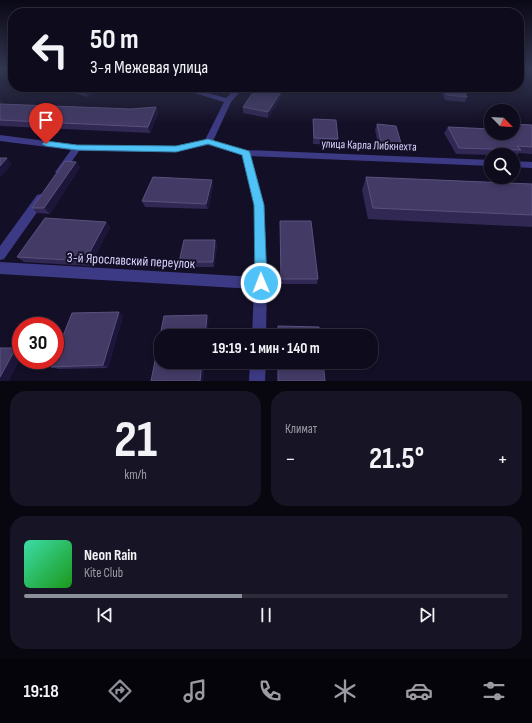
<!DOCTYPE html>
<html lang="ru">
<meta charset="utf-8">
<style>
:root{--surface:#0e0b1c;--page:#171425;--text:#f1f3f6;--muted:#9b9ba3;--line:#2e2b3b;--accent:#8c9099}
body{margin:0;font-family:"Sofia Sans Condensed",sans-serif;background:var(--page);color:var(--text);height:100vh;display:flex;flex-direction:column;font-size:15px;white-space:nowrap}
*{box-sizing:border-box;margin:0}
p{font-size:13px;color:var(--muted)}
.icon{flex:none;width:22px;height:22px;fill:none;stroke:currentColor;stroke-width:2;stroke-linecap:round;stroke-linejoin:round}
.map{position:relative;height:381px;overflow:hidden}
.sheet{display:flex;flex-direction:column;gap:10px;padding:10px;background:#08060f;flex:1}
.sheet>*{flex:none}
.top-card{position:absolute;left:8px;top:8px;width:516px;height:84px;border-radius:16px;box-shadow:0 2px 6px #0003,0 0 0 1px var(--line);background:#0e0b1c;color:var(--text);overflow:hidden}
.needle{width:26px;rotate:115deg}
.fabs{position:absolute;left:484px;top:104px;display:grid;gap:8px}
.fabs a{display:grid;place-items:center;width:36px;height:36px;border-radius:50%;background:var(--surface);box-shadow:0 2px 6px #0003,0 0 0 1px var(--line);font-size:20px}
.speed{position:absolute;left:12px;top:317px;display:flex;gap:8px;font-size:20px;font-weight:700;text-align:center}
.speed>*{display:grid;place-content:center;width:52px;height:52px;border-radius:50%;background:var(--surface);box-shadow:0 2px 6px #0003,0 0 0 1px var(--line);line-height:1}
.speed .limit{border:6px solid #d22;background:#fff;color:#111}
.pin{position:absolute;display:grid;place-items:center;width:34px;height:34px;color:#fff;margin:-41px -17px;border-radius:50% 50% 50% 0;rotate:-45deg;box-shadow:0 0 4px #0007}
.pin .icon{rotate:45deg}
.me{position:absolute;width:44px;margin:-22px;rotate:359deg;stroke-linejoin:round;filter:drop-shadow(0 0 3px #0008)}
.turn{display:flex;align-items:center;gap:14px;height:84px;padding:0 16px;font-size:18px}
.turn .icon{width:52px;height:52px;stroke-width:2.5}
.turn b{display:block;font-size:28px;line-height:34px}
.big{font-size:30px;font-weight:700;line-height:1.1}
.sheet .card{flex:1;display:flex;flex-direction:column;justify-content:center;gap:6px;min-width:0;padding:0 14px;border-radius:16px;background:var(--page)}
.sheet .dial{align-items:center;gap:0}
.dial b{font-size:52px;line-height:1}
.song{display:flex;align-items:center;gap:12px}
.cover{width:48px;height:48px;border-radius:6px;background:linear-gradient(135deg,hsl(160 70% 55%),hsl(120 70% 35%))}
.played{height:4px;border-radius:2px;background:linear-gradient(90deg,var(--accent) 45%,var(--line) 45%)}
.keys{display:flex;justify-content:space-around;direction:ltr}
.heat{display:flex;justify-content:space-between;align-items:center;font-size:22px;direction:ltr}
.sheet .tiles{flex:1;display:grid;gap:10px;grid-template-columns:1fr 1fr}
.card:last-child{grid-column:span 2}
.trip{position:absolute;left:154px;top:329px;width:224px;height:40px;border-radius:16px;background:var(--surface);box-shadow:0 2px 6px #0003,0 0 0 1px var(--line);font-weight:700;line-height:40px;text-align:center}
.tabs{display:flex;height:64px;justify-content:space-around;align-items:center;background:#06040b;color:var(--muted)}
.tabs .icon{width:28px;height:28px}
.tabs .selected{color:var(--accent)}
.tabs b{font-size:18px;color:var(--text)}
.map>svg:first-child{display:block}
.lines{fill:none;stroke-linecap:round;stroke-linejoin:round}
.minor{fill:#3d3a85;fill-rule:evenodd}
.wall{fill:#312854}
.shaded-wall{fill:#1d163a}
.building{fill:#433a66;stroke:#5a527e}
.route{fill:#4fc3f7;stroke:#337fa1}
.labels{text-anchor:middle;stroke-width:4;stroke-linejoin:round;paint-order:stroke}
.street-label{font-size:12px;fill:#d9d4ff;stroke:#130f26}
.near-street-label{font-size:14px;fill:#d9d4ff;stroke:#130f26}
</style>
<div class="map">
<svg width="532" height="381" viewBox="0 0 532 381">
<rect width="100%" height="100%" fill="#130f26"/>
<g class="lines">
<path class="minor" d="M175 87H186L226 98 237 87H244L231 102 213 141 246 150 491 160V166L251 156 264 205 267 283 266 336H252L254 289 0 274V262L255 277 254 205 242 155 208 145 176 152 79 151 63 174 60 175 55 172 71 150 0 141V135L77 145 176 146 205 140 224 102Z
M513 161 532 162V168L513 167Z
M41 194 45 195 46 198 45 201 4 259 0 260V246L37 195Z
M250 362H266L265 381H249Z"/>
</g>
<path class="wall" d="M52 87H104L88 97Z
M287 87 268 118 243 113V107L254 94Z
M404 87H462L467 97 465 102 445 100 441 90 404 88Z
M0 98 3 103 1 104 131 109 156 107 158 113 150 133 0 126Z
M313 119 338 139 337 145 313 144Z
M377 124 401 143 399 149 379 148 375 130Z
M513 124 532 125V154L519 153 516 156H513V155H491L456 154 444 133 448 127 513 133Z
M76 162 80 167 50 214 37 213 32 208Z
M366 177 532 184V227L368 219 362 190Z
M213 186 208 209 145 207 142 201Z
M280 221 318 279 317 284H281Z
M106 222 110 227 90 266 24 262 17 257Z
M215 240 217 245 214 267H182L179 262Z
M123 316 108 368 58 369 51 367Z"/>
<path class="shaded-wall" d="M92 87H104L88 97 85 91Z
M284 87H287L268 118V112Z
M0 98 3 103 0 106Z
M156 107 158 113 150 133 148 127Z
M7 158 12 164 0 178V166Z
M76 162 80 167 50 214 44 208Z
M212 180 213 186 208 209 206 204Z
M106 222 110 227 90 266 85 261Z
M215 240 217 245 214 267 213 262Z
M119 312 123 316 108 368 103 365Z
M207 315 209 319 207 336H205Z
M16 348 21 350V357L9 381H0V377Z
M202 362H205L203 381H200Z"/>
<path class="building" d="M70 87H92L85 91Z
M260 87H284L268 112 243 107 252 94H254Z
M444 87H462L467 97 447 95Z
M0 104 131 109 156 107 148 127 0 120Z
M313 119 336 120 338 139 314 138Z
M377 124 396 126 401 143 381 142Z
M513 124 532 125V147L517 146 521 150 459 148 448 127 491 129V133H513V129L516 130Z
M0 158H7L0 166Z
M65 161 76 162 44 208H32Z
M153 177 212 180 206 204 142 201Z
M366 177 532 184V215L373 208Z
M45 218 106 222 85 261 17 257Z
M280 221H311L318 279H281Z
M184 240H215L213 262H179Z
M119 312 103 365 51 367 53 360H55V356L72 313Z
M207 315 205 336H161V362H202L200 381H151L164 316Z
M278 326 319 327 320 336H278Z
M0 348H16L0 377Z
M278 362H323L325 381H278Z"/>
<linearGradient id="sky" x2="0" y2="1"><stop stop-color="#0a0815"/><stop offset="0.56" stop-color="#333752"/><stop offset="1" stop-color="#333752" stop-opacity="0"/></linearGradient>
<rect width="532" height="124" fill="url(#sky)"/>
<path class="route" d="M208 139 249 151 250 153 264 205 267 283 265 287 261 288 257 287 255 283 254 205 242 155 208 144 176 152 77 150 46 146 42 144 46 141 77 145 176 146Z"/>
<g class="labels">
<g class="street-label">
<text transform="translate(369 145) rotate(2)" y="4">улица Карла Либкнехта</text>
</g>
<g class="near-street-label">
<text transform="translate(131 260) rotate(3)" y="5">3-й Ярославский переулок</text>
</g>
</g>
</svg>
<div class="fabs">
<a><svg class="needle" viewBox="-14 -14 28 28"><path d="M0-13l5 13h-10z" fill="#e53935"/><path d="M0 13l5-13h-10z" fill="#9b9ba3"/></svg></a>
<a><svg class="icon" aria-label="search" viewBox="0 0 24 24"><circle cx="10" cy="10" r="6"/><path d="M15 15l6 6"/></svg></a>
</div>
<div class="speed"><div class="limit">30</div></div>
<div class="pin" style="left:46px;top:144px;background:#d93025"><svg class="icon" aria-label="arrive" viewBox="0 0 24 24"><path d="M6 21V4h12l-3 4 3 4H6"/></svg></div>
<svg class="me" style="left:261px;top:283px" viewBox="-20 -20 40 40"><circle r="17" fill="#4fc3f7" stroke="#fff" stroke-width="3"/><path d="M0-11L8 9 0 5-8 9z" fill="#fff"/></svg>
<div class="trip">19:19 · 1 мин · 140 m</div>
<div class="top-card">
<div class="turn"><svg class="icon" aria-label="left" viewBox="0 0 24 24"><path d="M17 20v-9H6M10 6l-5 5 5 5"/></svg><div><b>50 m</b>3-я Межевая улица</div></div>
</div>
</div>
<section class="sheet">
<div class="tiles">
<div class="card dial"><b>21</b><p>km/h</p></div>
<div class="card"><p>Климат</p>
<div class="heat"><a>−</a><b class="big">21.5°</b><a>+</a></div>
</div>
<div class="card">
<div class="song"><i class="cover"></i><div><b>Neon Rain</b><p>Kite Club</p></div></div>
<div class="played"></div>
<div class="keys"><svg class="icon" aria-label="previous" viewBox="0 0 24 24"><path d="M18 5L8 12l10 7zM5 5v14"/></svg><svg class="icon" aria-label="pause" viewBox="0 0 24 24"><path d="M8 5v14M16 5v14"/></svg><svg class="icon" aria-label="next" viewBox="0 0 24 24"><path d="M6 5l10 7-10 7zM19 5v14"/></svg></div>
</div>
</div>
</section>
<nav class="tabs">
<b>19:18</b>
<svg class="icon selected" aria-label="directions" viewBox="0 0 24 24"><path d="M12 3l9 9-9 9-9-9zM9 14v-3h6M13 9l2 2-2 2"/></svg>
<svg class="icon" aria-label="music" viewBox="0 0 24 24"><path d="M9 18V5l10-2v13"/><circle cx="6" cy="18" r="3"/><circle cx="16" cy="16" r="3"/></svg>
<svg class="icon" aria-label="phone" viewBox="0 0 24 24"><path d="M5 4h4l2 5-3 2q2 4 5 5l2-3 5 2v4C11 20 4 13 5 4z"/></svg>
<svg class="icon" aria-label="climate" viewBox="0 0 24 24"><path d="M12 3v18M4 7l16 10M4 17L20 7"/></svg>
<svg class="icon" aria-label="car" viewBox="0 0 24 24"><path d="M5 17H2v-5l4-1 3-4h7l3 4 3 1v5h-3M9 17h6M6 11h13"/><circle cx="7" cy="17" r="2"/><circle cx="17" cy="17" r="2"/></svg>
<svg class="icon" aria-label="filters" viewBox="0 0 24 24"><path d="M4 7h16M4 17h16"/><circle cx="9" cy="7" r="2"/><circle cx="15" cy="17" r="2"/></svg>
</nav>
